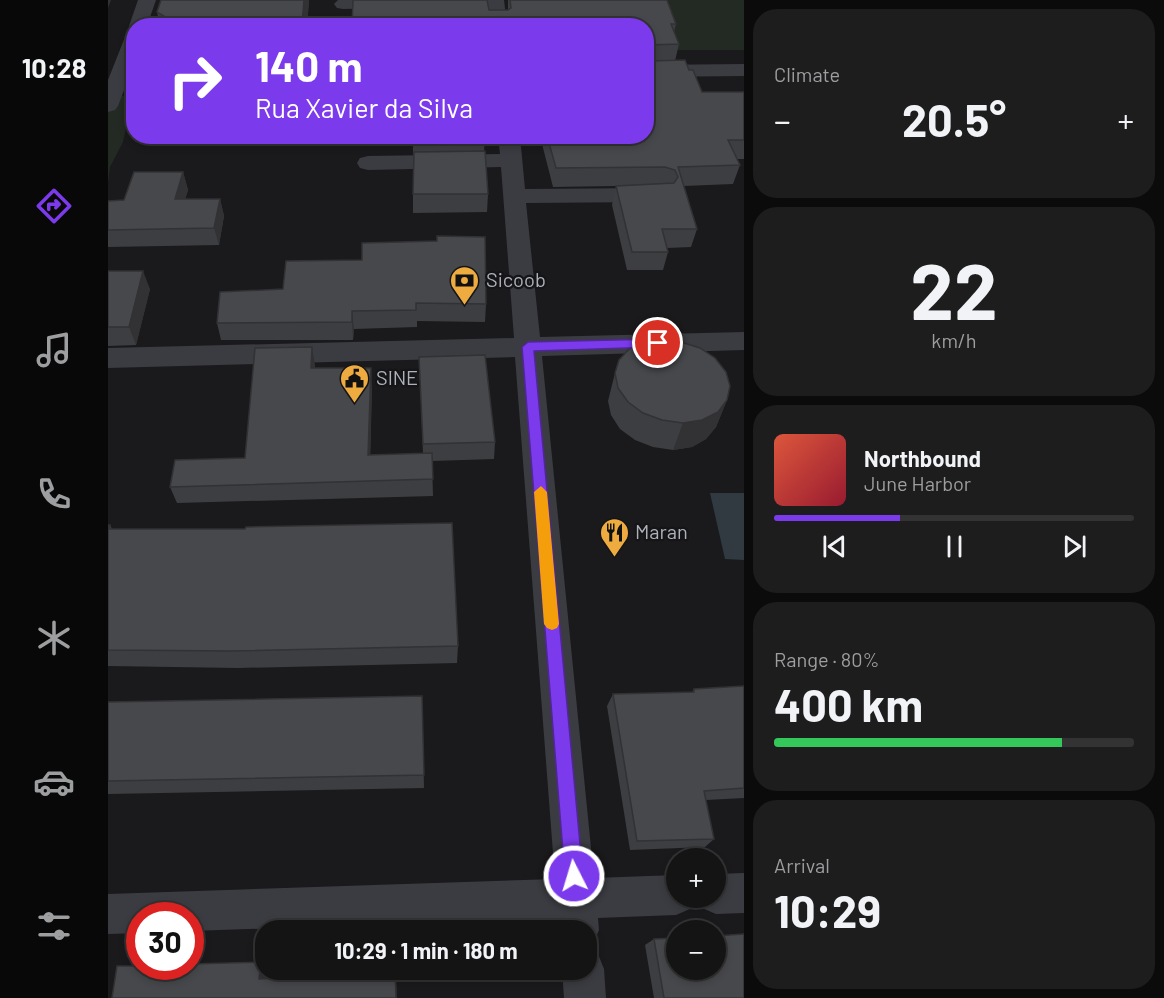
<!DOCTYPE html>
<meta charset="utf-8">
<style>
:root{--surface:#141415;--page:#1d1d1e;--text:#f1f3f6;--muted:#9d9ea0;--line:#333334;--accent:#7c3aed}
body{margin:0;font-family:Barlow,sans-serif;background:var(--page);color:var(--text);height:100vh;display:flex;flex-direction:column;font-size:22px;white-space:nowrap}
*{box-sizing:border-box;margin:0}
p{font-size:20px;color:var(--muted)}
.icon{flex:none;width:33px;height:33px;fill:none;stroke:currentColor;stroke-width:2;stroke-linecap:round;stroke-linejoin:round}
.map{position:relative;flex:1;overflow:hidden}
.side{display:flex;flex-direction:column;gap:9px;padding:9px;background:#0b0b0c;width:420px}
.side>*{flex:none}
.hud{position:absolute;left:18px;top:18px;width:528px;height:126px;border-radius:24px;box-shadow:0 3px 9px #0003,0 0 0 2px var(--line);background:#7c3aed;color:#fff;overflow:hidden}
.fabs{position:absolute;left:558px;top:848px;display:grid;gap:12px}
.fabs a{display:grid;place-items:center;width:60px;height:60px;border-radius:50%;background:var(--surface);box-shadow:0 3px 9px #0003,0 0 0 2px var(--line);font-size:30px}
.speed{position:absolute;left:18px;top:902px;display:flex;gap:12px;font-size:30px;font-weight:700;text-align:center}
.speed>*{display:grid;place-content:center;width:78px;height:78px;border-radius:50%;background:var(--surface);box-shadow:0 3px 9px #0003,0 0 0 2px var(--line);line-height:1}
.speed .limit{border:9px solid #d22;background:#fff;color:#111}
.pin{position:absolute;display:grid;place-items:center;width:51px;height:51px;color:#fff;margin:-26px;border:3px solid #fff;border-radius:50%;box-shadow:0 2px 6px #0007}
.me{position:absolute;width:66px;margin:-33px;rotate:355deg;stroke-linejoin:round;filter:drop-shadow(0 0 4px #0008)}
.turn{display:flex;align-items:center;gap:21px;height:126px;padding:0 30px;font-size:27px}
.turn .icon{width:78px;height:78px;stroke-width:2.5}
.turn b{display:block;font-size:42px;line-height:51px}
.big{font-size:45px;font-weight:700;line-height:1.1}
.side .tile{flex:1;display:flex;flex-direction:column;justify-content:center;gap:9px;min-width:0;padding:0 21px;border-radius:24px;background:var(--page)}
.side .dial{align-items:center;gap:0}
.dial b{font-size:78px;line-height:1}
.song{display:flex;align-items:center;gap:18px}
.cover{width:72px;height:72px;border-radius:9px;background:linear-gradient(135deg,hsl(10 70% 55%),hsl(350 70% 35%))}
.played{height:6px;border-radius:3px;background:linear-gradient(90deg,var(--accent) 35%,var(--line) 35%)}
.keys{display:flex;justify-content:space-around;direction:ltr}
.heat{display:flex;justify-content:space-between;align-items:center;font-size:33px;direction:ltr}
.charge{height:9px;border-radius:4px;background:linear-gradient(90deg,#34c759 80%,var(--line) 0)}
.trip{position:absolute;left:147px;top:920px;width:342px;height:60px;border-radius:24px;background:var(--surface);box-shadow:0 3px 9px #0003,0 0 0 2px var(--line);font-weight:700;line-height:60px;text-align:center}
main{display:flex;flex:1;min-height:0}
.dock{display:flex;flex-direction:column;width:108px;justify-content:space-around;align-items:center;background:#080808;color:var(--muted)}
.dock .icon{width:42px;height:42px}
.dock .current{color:var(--accent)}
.dock b{font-size:27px;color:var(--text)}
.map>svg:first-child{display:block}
.green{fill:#222a23}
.water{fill:#303a40}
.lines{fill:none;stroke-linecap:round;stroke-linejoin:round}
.minor{fill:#3b3c41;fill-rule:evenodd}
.wall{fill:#3d3e41}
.shaded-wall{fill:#323235}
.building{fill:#47484c;stroke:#323235;stroke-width:1.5}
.route{fill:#7c3aed;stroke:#51269a;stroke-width:1.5}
.slow{fill:#f59e0b}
.labels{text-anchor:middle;stroke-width:4.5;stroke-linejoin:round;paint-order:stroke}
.poi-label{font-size:20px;fill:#adb2bb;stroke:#151517;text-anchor:start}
</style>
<main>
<nav class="dock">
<b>10:28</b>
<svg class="icon current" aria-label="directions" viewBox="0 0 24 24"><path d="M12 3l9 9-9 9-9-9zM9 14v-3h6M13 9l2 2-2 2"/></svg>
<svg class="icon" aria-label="music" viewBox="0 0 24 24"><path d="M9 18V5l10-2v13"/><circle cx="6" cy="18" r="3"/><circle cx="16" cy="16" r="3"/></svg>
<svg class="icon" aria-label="phone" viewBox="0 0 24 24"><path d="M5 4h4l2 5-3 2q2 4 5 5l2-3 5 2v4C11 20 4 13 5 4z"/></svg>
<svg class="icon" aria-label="climate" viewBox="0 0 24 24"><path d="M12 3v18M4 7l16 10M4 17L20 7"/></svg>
<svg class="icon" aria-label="car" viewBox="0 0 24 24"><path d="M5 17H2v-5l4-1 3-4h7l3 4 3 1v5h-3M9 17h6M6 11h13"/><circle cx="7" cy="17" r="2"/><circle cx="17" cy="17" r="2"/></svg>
<svg class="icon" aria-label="filters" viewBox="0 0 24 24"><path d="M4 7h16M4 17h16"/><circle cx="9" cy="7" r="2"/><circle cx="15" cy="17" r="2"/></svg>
</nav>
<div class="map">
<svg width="636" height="998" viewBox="0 0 636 998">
<rect width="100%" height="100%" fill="#1a1a1c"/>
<path class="green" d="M463 0H636V50H539L538 26Z
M0 92 24 98 15 142 2 167 0 183Z"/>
<path class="water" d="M602 493H636V560L617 559Z"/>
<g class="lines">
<path class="minor" d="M30 0H48L39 26H26V30L21 26Z
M230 0H293L295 3 292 7 286 8 235 9 229 8 226 4Z
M378 0H396L399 26H381Z
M26 32V64L10 106 7 110 0 112V80L17 37 19 33Z
M636 64V76L538 77V65Z
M390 136H412L417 189 546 188 554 190 557 195 554 200 546 202 418 203 432 337 636 332V350L434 356 486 878 568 875V897H587L582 909 568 915 490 918 491 930 485 944 478 947V930H451L450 919 82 931V915H32V933L0 934V894L447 879 407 357 0 368V348L406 338 393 167 260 170 252 168 249 163 252 158 260 156 392 154Z
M636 873V913L608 914 594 908 589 897H608V874Z
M478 950 490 954 496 969 498 998H456L454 969H478Z"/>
</g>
<path class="wall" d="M201 0 199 26H52L49 12Z
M400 0H559L568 24 566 32 571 44 567 61 581 70 594 92H636V159H629L632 165 625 184 576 186 589 229 583 247 559 248 560 252 555 270H519L504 205 508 186 445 187 433 140V136H538V26H244L381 10H400Z
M305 136 377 139 376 151 380 194 379 212 305 213Z
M75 172 80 190 77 199H112L116 216 111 245 0 247V201L16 200Z
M0 271 42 289 28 345 0 346Z
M175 289 378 304 377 322 309 321V327L246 329 245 340H113L109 323Z
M311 357 387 442 386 459 324 461 325 496 69 503 62 487 137 458 207 365V368L264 385 262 455 315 453Z
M507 373 619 400 608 427 598 439 584 447 565 450 545 447 527 440 512 429 503 415 500 401Z
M0 525H2L4 529 350 646 349 663 130 668 0 666Z
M636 686V798L598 800 606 839 597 847 522 850 499 706 505 694 584 692 586 689Z
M314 696 316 788 0 794V702Z
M546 939 636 998H546L537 945Z"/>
<path class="shaded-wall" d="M0 0H3L0 8Z
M196 0H201L199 26H194Z
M75 172 80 190 72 217 67 199Z
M112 199 116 216 111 245 106 228Z
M35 271 42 289 28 345 21 327Z
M244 311 246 329 245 340 244 322Z
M204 347 207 365 206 386 203 368Z
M263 368 264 385 262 472 260 455Z
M619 400 608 427 598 439 584 447 565 450 575 423Z
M153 962 158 966V969H160L159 985 151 979Z
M287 971 288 977 289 998H288Z"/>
<path class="building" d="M53 0H196L194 26 123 25 72 26 49 12Z
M245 0H379L381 10H400L403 8 402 0H559L568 24H563L571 44 540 45V59L542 61 577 60 581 70H585L594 92H636V140H620L632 165 570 167 589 229H554L560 252H524L508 186 566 183 570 177 567 170 557 167 448 168 439 136H538V26L506 25 504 20 459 21 460 26H417L416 19 332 20V26H244Z
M305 136H376L377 139 305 140Z
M377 151 380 194H305L306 152Z
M26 172H75L67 199H112L106 228 0 230V201L16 200Z
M329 236 377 237 378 304 308 303V310L244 311V322L109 323 112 292 175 289 178 261 254 260V243L329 241Z
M0 271H35L21 327H0Z
M554 339 573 342 592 348 607 358 618 372 622 386 619 400 610 412 594 420 575 423 554 420 535 413 520 402 510 388 507 373 511 360 521 349 536 342Z
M204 347 203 368H263L260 455 324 453 325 479 62 487 67 460 137 458 147 348Z
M377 355 387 442 315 444 311 357Z
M344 523 350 646 123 651 0 650V525H2L1 529H137L138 527Z
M636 686V788L596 791 606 839 529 841 505 694 586 692V689Z
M314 696 316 775 0 781V702Z
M636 934V998H556L546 939 568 938V969H608V936Z
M153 962 151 979 287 971 288 998H4L9 966H82V964Z"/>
<path class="route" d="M550 339 556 343 550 347 426 351 475 876 472 882 466 885 459 882 457 876 414 347 420 342Z"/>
<path class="slow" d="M433 486 439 492 451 624 449 628 444 630 439 628 436 624 426 492Z"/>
<defs>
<symbol id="bank-pin" viewBox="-11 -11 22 30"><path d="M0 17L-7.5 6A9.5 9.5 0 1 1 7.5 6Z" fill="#eeab40" stroke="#151517"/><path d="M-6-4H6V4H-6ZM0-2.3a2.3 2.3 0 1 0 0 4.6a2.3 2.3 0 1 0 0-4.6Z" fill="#111"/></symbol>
<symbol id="civic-pin" viewBox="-11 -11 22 30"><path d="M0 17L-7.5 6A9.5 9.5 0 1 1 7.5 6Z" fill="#eeab40" stroke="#151517"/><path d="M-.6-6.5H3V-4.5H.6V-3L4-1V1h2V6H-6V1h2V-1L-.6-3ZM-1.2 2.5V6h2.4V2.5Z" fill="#111"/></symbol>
<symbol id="restaurant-pin" viewBox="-11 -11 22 30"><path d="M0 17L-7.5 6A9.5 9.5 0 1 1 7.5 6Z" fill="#eeab40" stroke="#151517"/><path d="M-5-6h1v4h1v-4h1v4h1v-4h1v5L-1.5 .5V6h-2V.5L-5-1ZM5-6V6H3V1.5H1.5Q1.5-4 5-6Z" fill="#111"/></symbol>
</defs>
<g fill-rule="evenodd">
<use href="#bank-pin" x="340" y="264" width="33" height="45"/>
<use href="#civic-pin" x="230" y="362" width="33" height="45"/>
<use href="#restaurant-pin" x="490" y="516" width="33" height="45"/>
</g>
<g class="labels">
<g class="poi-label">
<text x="378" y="287">Sicoob</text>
<text x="268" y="385">SINE</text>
<text x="527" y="539">Maran</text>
</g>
</g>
</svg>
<div class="fabs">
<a>+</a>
<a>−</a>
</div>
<div class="speed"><div class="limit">30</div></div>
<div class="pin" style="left:550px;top:343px;background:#d93025"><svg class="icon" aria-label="arrive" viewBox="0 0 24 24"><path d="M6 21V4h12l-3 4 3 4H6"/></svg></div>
<svg class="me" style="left:466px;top:876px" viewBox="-20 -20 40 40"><circle r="17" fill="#7c3aed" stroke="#fff" stroke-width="3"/><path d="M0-11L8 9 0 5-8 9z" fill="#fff"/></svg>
<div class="trip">10:29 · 1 min · 180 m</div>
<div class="hud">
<div class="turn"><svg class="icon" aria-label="right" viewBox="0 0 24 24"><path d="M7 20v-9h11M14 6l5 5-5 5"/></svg><div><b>140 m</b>Rua Xavier da Silva</div></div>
</div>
</div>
<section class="side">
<div class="tile"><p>Climate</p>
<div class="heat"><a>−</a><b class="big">20.5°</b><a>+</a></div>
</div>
<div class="tile dial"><b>22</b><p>km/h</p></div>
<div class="tile">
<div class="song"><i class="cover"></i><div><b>Northbound</b><p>June Harbor</p></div></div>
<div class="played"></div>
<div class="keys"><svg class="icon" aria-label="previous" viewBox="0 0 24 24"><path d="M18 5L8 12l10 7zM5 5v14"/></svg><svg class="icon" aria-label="pause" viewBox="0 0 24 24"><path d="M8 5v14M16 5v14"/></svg><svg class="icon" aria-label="next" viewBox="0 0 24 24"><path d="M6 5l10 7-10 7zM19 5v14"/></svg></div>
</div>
<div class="tile"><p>Range · 80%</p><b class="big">400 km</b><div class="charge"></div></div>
<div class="tile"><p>Arrival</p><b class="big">10:29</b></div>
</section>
</main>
